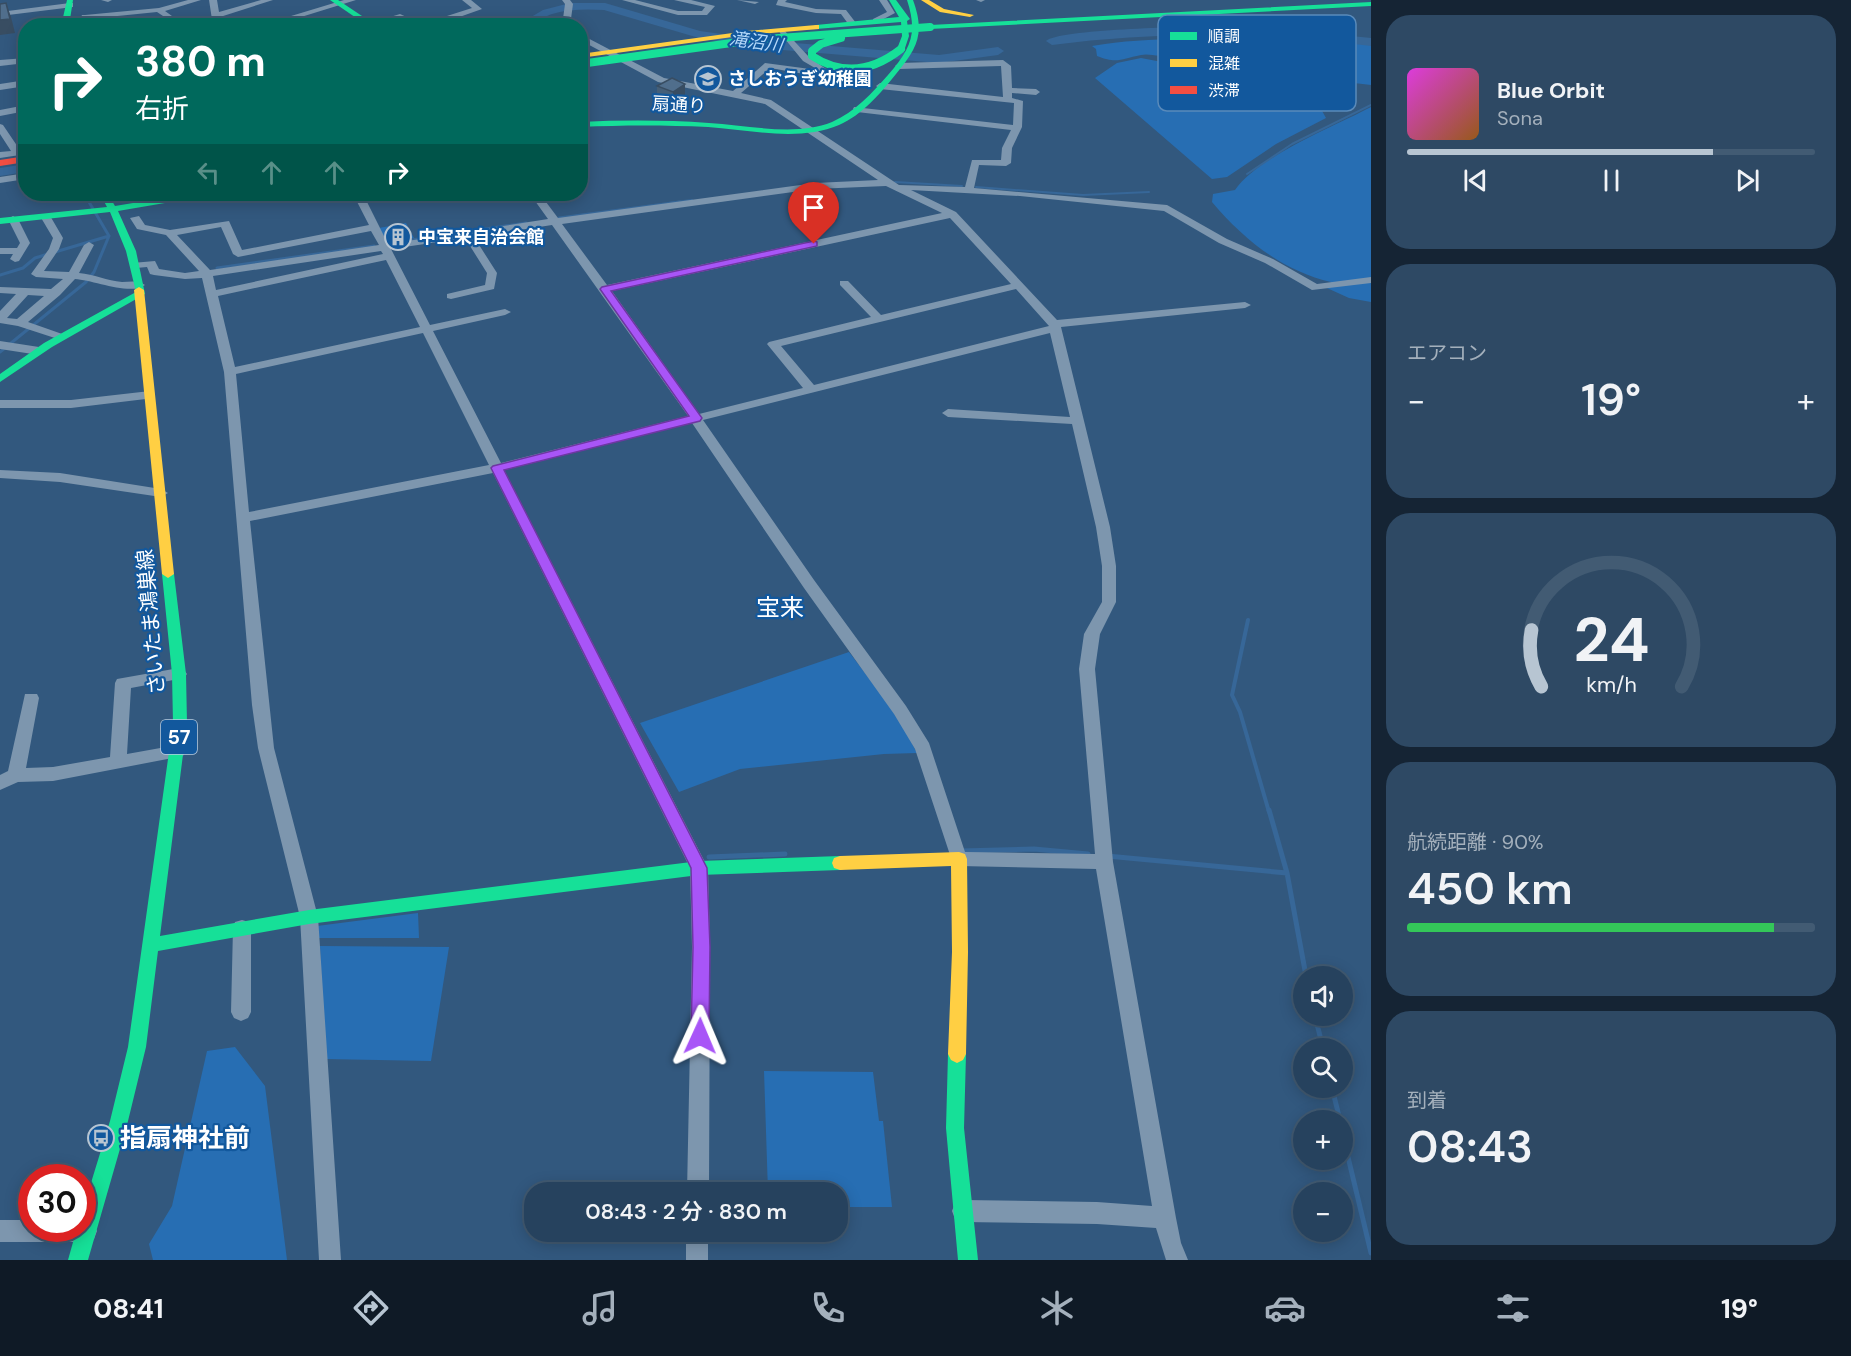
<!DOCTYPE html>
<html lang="ja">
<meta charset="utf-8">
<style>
:root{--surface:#26425e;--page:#2e4964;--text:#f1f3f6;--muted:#a4b0bc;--line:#425b73;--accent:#b7c5d2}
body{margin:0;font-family:"DM Sans","Noto Sans JP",sans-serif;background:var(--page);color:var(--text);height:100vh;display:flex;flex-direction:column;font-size:22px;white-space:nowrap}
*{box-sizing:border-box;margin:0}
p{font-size:20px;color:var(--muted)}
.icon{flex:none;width:33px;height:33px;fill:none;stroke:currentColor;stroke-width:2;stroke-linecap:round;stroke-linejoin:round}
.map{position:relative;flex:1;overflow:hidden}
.sheet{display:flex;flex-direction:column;gap:15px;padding:15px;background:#152434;width:480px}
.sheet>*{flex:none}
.hud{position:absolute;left:18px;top:18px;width:570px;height:183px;border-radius:24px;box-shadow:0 3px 15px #0003,0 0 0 2px var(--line);background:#00695c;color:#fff;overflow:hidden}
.buttons{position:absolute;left:1293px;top:966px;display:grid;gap:12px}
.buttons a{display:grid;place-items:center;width:60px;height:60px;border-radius:50%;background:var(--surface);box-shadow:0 3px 15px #0003,0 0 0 2px var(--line);font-size:30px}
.speed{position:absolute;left:18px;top:1164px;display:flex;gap:12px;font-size:30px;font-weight:700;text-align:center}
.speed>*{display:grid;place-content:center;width:78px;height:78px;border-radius:50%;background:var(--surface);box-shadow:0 3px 15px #0003,0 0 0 2px var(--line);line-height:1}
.speed .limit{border:9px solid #d22;background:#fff;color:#111}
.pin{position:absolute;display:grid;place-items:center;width:51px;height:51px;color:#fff;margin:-62px -26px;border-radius:50% 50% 50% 0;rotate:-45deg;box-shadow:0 0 6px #0007}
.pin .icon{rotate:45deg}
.me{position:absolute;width:66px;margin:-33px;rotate:1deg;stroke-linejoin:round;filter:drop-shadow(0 0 4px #0008)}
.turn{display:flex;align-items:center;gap:21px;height:126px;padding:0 18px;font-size:27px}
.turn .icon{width:78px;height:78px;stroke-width:2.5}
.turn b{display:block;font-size:42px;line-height:51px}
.lanes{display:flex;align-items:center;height:57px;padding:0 18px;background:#0003;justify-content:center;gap:30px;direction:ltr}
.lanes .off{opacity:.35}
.big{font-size:45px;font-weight:600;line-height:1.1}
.sheet .card{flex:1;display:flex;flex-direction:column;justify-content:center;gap:9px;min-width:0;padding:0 21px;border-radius:24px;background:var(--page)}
.sheet .dial{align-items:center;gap:0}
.dial svg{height:156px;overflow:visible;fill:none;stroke:var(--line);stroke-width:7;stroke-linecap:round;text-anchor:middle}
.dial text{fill:var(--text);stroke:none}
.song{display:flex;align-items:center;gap:18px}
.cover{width:72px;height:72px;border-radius:9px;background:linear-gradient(135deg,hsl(300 70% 55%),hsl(30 70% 35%))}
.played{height:6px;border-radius:3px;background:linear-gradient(90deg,var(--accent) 75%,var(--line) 75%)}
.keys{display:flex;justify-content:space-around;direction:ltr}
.heat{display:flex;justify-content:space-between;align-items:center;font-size:33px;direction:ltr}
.charge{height:9px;border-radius:4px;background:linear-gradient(90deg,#34c759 90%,var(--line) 0)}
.trip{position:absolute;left:524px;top:1182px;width:324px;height:60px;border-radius:24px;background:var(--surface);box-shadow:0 3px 15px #0003,0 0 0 2px var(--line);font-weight:600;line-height:60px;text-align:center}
.menu{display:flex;height:96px;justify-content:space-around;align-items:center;background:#0f1a26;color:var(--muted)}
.menu .icon{width:42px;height:42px}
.menu .active{color:var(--accent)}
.menu b{font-size:27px;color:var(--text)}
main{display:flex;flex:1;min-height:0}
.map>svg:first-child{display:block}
.green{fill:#276eb3}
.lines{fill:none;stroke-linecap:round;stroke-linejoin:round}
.stream-far3{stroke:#376798;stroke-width:2}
.stream-far2{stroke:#376798;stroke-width:3}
.stream-far1{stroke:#376798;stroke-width:4}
.stream{stroke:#376798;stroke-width:5}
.river{fill:#376798;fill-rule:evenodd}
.street{fill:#7d96ae;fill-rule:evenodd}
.fast{fill:#16e098;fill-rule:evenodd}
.slow{fill:#ffcf43;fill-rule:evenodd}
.jam{fill:#f24e42;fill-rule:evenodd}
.fast-bridge{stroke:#16e098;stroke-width:8}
.wall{fill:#455f78}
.shaded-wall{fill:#384d62}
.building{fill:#506e8c;stroke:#384d62;stroke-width:1.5}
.route{fill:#a855f7;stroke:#6d37a1;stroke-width:1.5}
.labels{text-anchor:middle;stroke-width:4.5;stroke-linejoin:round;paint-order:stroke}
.far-water-label{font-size:18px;font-style:italic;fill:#b5d9fa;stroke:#12589d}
.far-poi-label{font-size:18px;font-weight:bold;fill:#fff;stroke:#12589d;text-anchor:start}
.far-street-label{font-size:18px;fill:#fff;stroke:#12589d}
.shield{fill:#12589d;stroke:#b8cde2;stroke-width:1.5}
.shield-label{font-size:20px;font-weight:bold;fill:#fff}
.street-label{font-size:21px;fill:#fff;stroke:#12589d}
.quarter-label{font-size:24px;fill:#fff;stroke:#12589d}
.near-poi-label{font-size:26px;font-weight:bold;fill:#fff;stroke:#12589d;text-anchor:start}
.key{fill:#12589d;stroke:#598aba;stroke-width:1.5}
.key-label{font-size:16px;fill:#fff}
</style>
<main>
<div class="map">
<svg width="1371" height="1260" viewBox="0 0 1371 1260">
<rect width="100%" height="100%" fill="#32587e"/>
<path class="green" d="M1296 34 1371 43V85C1328 79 1285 85 1243 74 1224 69 1209 52 1189 48 1179 46 1172 52 1164 55 1156 57 1149 53 1141 55 1121 59 1117 64 1097 56L1096 49 1092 46C1160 34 1228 43 1296 34Z
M1180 57C1222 71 1262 81 1306 82L1326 118 1276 144 1227 177 1212 179 1095 78 1117 63 1141 58 1162 62Z
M1371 107V302L1349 298 1327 288 1331 282C1283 271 1244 240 1212 202L1213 194 1235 190C1259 156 1333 127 1371 107Z
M406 223 414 238 387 243 379 228Z
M849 652C874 685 899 716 917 753L884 754 740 769 679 792 640 723Z
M418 913 419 938H318L317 926Z
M320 946 449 947 431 1061 325 1059Z
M235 1047 265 1086 287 1260H153L149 1244 172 1206 207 1051Z
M764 1071 873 1072 879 1121H883L892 1207H837V1192H768Z"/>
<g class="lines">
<path class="stream-far3" d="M1247 174 1292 144 1371 105
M895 182 962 186
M976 187 1083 195 1149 192
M85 194 90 203
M668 203 692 200"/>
<path class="stream-far2" d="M559 218 680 202
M385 244 526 223
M55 252 109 236 89 202
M217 268 374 246
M0 275 23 268 35 258 48 254
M0 352 86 282 94 272 109 236"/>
<path class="stream-far1" d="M1248 620 1232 695 1240 712 1269 812"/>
<path class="stream" d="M1269 810 1287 873 1306 976
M961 851 1034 849 1088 854
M1107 856 1287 873
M709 857 785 854
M1315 1016 1323 1048
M1332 1088 1340 1120
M1342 1132 1371 1253"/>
<path class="river" d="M570 3H605L700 31 771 41 939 55 998 47 1004 51 998 55 939 63 771 49 699 38 604 10C587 9 569 9 552 14 536 20 536 26 516 26L543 10Z
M1212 26 1292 30 1371 38V46C1264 32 1159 31 1052 45L1046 41C1059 29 1186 27 1212 26Z
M26 164V172L0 176V168Z"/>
<path class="street" d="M101 0H112L108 2Z
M188 0H201L165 11 179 21 168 26H153L169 20 157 12 88 19 85 26H77L82 15H85L159 8Z
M209 0H217L219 12 261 0H273L220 17 221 26H213Z
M344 0H356L272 26H258Z
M462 0H471L482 9 434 26H412L399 19 375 26 367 24 400 14 422 24 472 8Z
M562 0H570L573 4 570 26H562L565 4Z
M622 0H635L678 11H702L705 7 674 0H691L715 6 707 15H678Z
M737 0 759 2 755 4Z
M778 0H787L785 2 816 9 846 10 856 23 849 25 841 14 816 13 776 5Z
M879 0H887L895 13 876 23H873V19L887 12Z
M976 0H985L981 2Z
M70 3H73V7L0 16V12Z
M783 29 809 57 826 69 810 75 770 68 741 93 771 100 899 185 965 187 972 160H1001L1002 148 1011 130 857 112 853 109 854 107 1013 125 1014 103 880 89 876 86 880 83 1003 97 1001 66 899 69 895 66 899 63 1003 60 1011 66 1012 88 1036 89 1040 92 1036 95 1012 93V98L1023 101 1022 127 1012 148 1011 163 1006 166 979 165 974 188 1167 205 1227 239 1273 259 1317 284 1371 277V283L1312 290 1265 263 1219 243 1164 211 1020 196 911 190 956 212 1057 320 1245 302 1251 305 1245 308 1061 327 1110 527 1116 566V602L1100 634 1095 669 1113 862 1176 1218 1181 1243 1188 1260H1166L1156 1228 1097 1224 963 1222 955 1219 952 1211 955 1203 963 1200 1097 1202 1152 1206 1096 869 959 866 953 864 915 749 894 714 804 588 692 423 504 470 708 868 710 947 709 1192H687L692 947 690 868 493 473 250 521 274 748 318 917 341 1260H319L300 917 258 748 252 705 224 372 202 278 185 279 154 275 150 274 147 267 136 268 131 265 132 263 155 261 159 269 185 273 199 271 166 235 137 229 130 218 139 216 145 225 170 230 229 221 242 250 369 225 353 194H363L388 244 548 219 530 194H540L558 218 815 183 878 180 765 104 658 82 580 40V34L664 78 733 91 765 63 810 69 815 68 803 61 780 33 779 31ZM886 186 942 213 607 285 562 224 815 189ZM950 218 1011 284 881 315 848 281H840V285L871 317 769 342 767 344 803 388 699 414 612 291ZM552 225 688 416 501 463 433 331 505 315 511 312 505 309 430 325 391 249 465 238 487 273 485 285 447 294V298L451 299 494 289 497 273 474 237ZM221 227 233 254 238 257 371 231 379 245 210 270 177 235ZM381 251 383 254 216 290 213 276ZM386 260 420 327 235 367 218 296ZM1016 289 1049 326 814 385 781 346ZM423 333 489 465 249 512 236 374ZM1050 333 1070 417 948 409 942 413 948 417 1072 424 1096 527 1102 566V602L1084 634 1079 669 1095 854 965 852 929 743 906 706 814 580 703 420Z
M26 58V63L0 66V60Z
M26 80V86L0 90V84Z
M26 105V111L0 116V110Z
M0 124 3 125 22 153 20 155 0 158V152L11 151 0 134Z
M26 173V179L0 183V177Z
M41 214H49L63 238 59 249 44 271 69 272 84 245 89 242 94 245 79 273C94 274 107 281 122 282 130 282 138 280 145 285 131 296 93 280 75 279L60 295 28 322 65 335 67 337 61 340 18 326 0 323V311L16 294 0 293V287L51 289 63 279 36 277 31 274 49 249 53 238 40 216ZM28 295 44 296 17 319 7 318Z
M13 216 18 219 30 243 19 261 15 262 10 259 13 254H0V248H17L20 243 8 219Z
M0 341 39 347 45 351 39 355 0 349Z
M150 391 154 392V398L71 408H0V400H71Z
M0 470 60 473 161 489 168 493 161 497 60 482 0 478Z
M179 668 184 670 187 674 184 678 131 688 127 754 177 745 183 746 185 751 183 756 53 781 18 782 0 790V775L8 771 25 694H37L39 698 26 768 53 767 110 757 115 683 117 679Z
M242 920 249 922 251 928V1012L248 1018 241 1021 234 1018 231 1012 233 928 235 922Z
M0 1220H32V1228H82V1220L94 1223 97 1231 94 1239 86 1242H0Z
M686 1232H708V1260H686Z"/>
<path class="fast" d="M67 0H73L69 26H61Z
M330 0H338L377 26H368Z
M889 0H896L910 19 907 21 909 36 904 51 897 49 902 36 901 22 816 29 812 27 816 25 899 17Z
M907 0H913C925 33 918 48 896 74 880 94 862 115 839 125 799 142 750 130 708 127 665 125 623 125 580 127V122C623 120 666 120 709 123 748 125 795 137 832 122 855 112 872 93 888 75 911 48 918 34 907 0Z
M1371 2V6L930 29 926 27 930 25Z
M100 194H108L115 206 187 194H204L200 197 118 211 136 251 145 294 52 347 0 382V374L44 343 136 292 126 251 110 212 0 224V218L107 207Z
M168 570 174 574 186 674 187 723 160 936 309 910 699 861 840 856 846 858 848 863 846 868 840 870 699 875 309 924 158 951 146 1047 128 1121 88 1260H68L77 1228H82V1212L110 1121 128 1047 173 723 172 674 162 574Z
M957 1045 963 1048 966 1054 964 1128 978 1260H958L946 1128 948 1054 951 1048Z"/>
<path class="slow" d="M921 0H929L944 9 974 15 970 17 940 12Z
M816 25H819V29L747 35 580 58V54L747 31Z
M139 287 144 290 174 574 168 578 162 574 134 290Z
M959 852 965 854 967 859 968 952 966 1054 963 1060 957 1063 951 1060 948 1054 952 952 951 866 840 870 834 868 832 863 834 858 840 856Z"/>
<path class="jam" d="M26 156V162L0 166V160Z"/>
<path class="fast-bridge" d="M841 38 821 44 812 51V56C843 76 873 71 901 49
M580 64 753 40 930 27"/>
</g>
<path class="wall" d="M657 86 685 96 673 103 657 98Z"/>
<path class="shaded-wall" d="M6 3 11 17 15 33 0 35V20Z
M685 84V96L673 103V92Z"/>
<path class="building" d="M6 3 10 19 0 20V4Z
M672 78 685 84 673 92 657 86Z"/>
<path class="route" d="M814 241 817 242V246L611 291 702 418 700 421 504 470 707 868 710 947 709 1036 706 1042 700 1045 694 1042 691 1036 693 947 691 868 491 468 493 466 689 416 600 289 602 287Z"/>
<defs>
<symbol id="school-ring" viewBox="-11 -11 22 22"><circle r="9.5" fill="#12589d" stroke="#b7c5d2" stroke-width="1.5"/><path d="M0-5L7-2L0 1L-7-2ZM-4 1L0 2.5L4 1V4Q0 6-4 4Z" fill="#b7c5d2"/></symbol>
<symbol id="building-ring" viewBox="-11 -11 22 22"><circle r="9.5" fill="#12589d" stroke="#b7c5d2" stroke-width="1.5"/><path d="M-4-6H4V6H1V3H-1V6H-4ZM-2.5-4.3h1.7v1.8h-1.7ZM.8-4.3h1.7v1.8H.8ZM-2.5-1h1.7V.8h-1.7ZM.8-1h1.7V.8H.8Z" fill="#b7c5d2"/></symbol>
<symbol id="bus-ring" viewBox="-11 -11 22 22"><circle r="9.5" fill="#12589d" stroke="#b7c5d2" stroke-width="1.5"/><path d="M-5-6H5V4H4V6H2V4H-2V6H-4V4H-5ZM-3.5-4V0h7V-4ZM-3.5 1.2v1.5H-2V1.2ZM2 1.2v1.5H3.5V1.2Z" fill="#b7c5d2"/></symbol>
</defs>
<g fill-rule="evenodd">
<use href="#school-ring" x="693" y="64" width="30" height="30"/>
<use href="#building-ring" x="383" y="222" width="30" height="30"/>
<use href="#bus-ring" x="86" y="1123" width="30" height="30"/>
</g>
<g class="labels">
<g class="far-water-label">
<text transform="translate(756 42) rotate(8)" y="6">滝沼川</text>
</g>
<g class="far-poi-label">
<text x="728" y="85">さしおうぎ幼稚園</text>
<text x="418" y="243">中宝来自治会館</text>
</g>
<g class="far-street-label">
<text transform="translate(679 105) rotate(3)" y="6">扇通り</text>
</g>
<rect class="shield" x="161" y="720" width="36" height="34" rx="4.5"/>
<g class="shield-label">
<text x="179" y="744">57</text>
</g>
<g class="street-label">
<text transform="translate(151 622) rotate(-95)" y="7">さいたま鴻巣線</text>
</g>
<g class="quarter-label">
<text x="780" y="616">宝来</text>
</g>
<g class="near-poi-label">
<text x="120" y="1147">指扇神社前</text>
</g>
</g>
<rect x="1158" y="15" width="198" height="96" rx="9" class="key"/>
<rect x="1170" y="32" width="27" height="8" fill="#16e098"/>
<rect x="1170" y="59" width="27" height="8" fill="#ffcf43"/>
<rect x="1170" y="86" width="27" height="8" fill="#f24e42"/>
<g class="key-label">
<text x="1208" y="42">順調</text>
<text x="1208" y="69">混雑</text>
<text x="1208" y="96">渋滞</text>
</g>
</svg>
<div class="buttons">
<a><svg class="icon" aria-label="sound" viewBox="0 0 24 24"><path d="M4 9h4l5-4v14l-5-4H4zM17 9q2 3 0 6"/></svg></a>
<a><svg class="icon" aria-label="search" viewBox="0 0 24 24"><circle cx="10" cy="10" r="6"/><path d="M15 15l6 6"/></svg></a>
<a>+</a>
<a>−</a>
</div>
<div class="speed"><div class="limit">30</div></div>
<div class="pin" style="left:814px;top:244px;background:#d93025"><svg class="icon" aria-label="arrive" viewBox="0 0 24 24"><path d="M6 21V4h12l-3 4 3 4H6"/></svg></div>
<svg class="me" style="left:700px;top:1036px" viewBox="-20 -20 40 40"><path d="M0-17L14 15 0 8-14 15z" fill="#a855f7" stroke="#fff" stroke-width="4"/></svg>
<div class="trip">08:43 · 2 分 · 830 m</div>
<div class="hud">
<div class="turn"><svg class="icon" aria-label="right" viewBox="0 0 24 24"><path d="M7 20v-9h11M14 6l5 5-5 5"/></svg><div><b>380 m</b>右折</div></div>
<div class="lanes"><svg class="icon off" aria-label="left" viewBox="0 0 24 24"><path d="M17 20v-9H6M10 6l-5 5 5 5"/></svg><svg class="icon off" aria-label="ahead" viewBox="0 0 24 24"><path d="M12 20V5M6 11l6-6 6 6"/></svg><svg class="icon off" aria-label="ahead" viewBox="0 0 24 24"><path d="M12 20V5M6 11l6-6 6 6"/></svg><svg class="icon" aria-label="right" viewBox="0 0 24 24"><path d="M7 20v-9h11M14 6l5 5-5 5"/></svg></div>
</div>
</div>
<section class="sheet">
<div class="card">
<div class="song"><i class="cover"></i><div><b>Blue Orbit</b><p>Sona</p></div></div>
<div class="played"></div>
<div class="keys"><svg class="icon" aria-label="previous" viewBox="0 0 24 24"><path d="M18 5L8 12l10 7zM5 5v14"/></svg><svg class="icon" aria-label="pause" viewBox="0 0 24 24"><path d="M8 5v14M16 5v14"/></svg><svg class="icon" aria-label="next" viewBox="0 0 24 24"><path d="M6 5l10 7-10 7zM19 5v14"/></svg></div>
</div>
<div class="card"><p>エアコン</p>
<div class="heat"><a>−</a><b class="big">19°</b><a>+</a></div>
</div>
<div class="card dial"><svg viewBox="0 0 100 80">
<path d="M14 69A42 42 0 1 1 86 69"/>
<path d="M14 69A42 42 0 0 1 9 40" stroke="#b7c5d2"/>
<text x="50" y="56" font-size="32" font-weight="700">24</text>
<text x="50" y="72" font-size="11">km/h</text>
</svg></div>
<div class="card"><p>航続距離 · 90%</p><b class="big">450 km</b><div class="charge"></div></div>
<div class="card"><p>到着</p><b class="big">08:43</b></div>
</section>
</main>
<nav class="menu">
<b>08:41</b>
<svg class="icon active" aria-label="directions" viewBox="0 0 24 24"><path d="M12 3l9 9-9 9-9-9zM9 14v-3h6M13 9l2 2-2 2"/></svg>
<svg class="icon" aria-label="music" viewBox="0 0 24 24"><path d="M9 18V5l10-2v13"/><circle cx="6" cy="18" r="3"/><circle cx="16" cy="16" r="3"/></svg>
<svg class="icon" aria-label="phone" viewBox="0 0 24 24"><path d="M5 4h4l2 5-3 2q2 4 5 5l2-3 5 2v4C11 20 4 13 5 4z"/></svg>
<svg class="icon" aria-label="climate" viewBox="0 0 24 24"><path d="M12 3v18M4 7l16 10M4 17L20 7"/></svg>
<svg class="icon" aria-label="car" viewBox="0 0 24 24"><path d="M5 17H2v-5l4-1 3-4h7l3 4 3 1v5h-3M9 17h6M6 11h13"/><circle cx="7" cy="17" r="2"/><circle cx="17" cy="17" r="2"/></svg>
<svg class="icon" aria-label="filters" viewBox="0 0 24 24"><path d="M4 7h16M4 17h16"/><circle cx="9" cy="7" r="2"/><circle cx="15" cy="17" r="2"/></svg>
<b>19°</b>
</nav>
